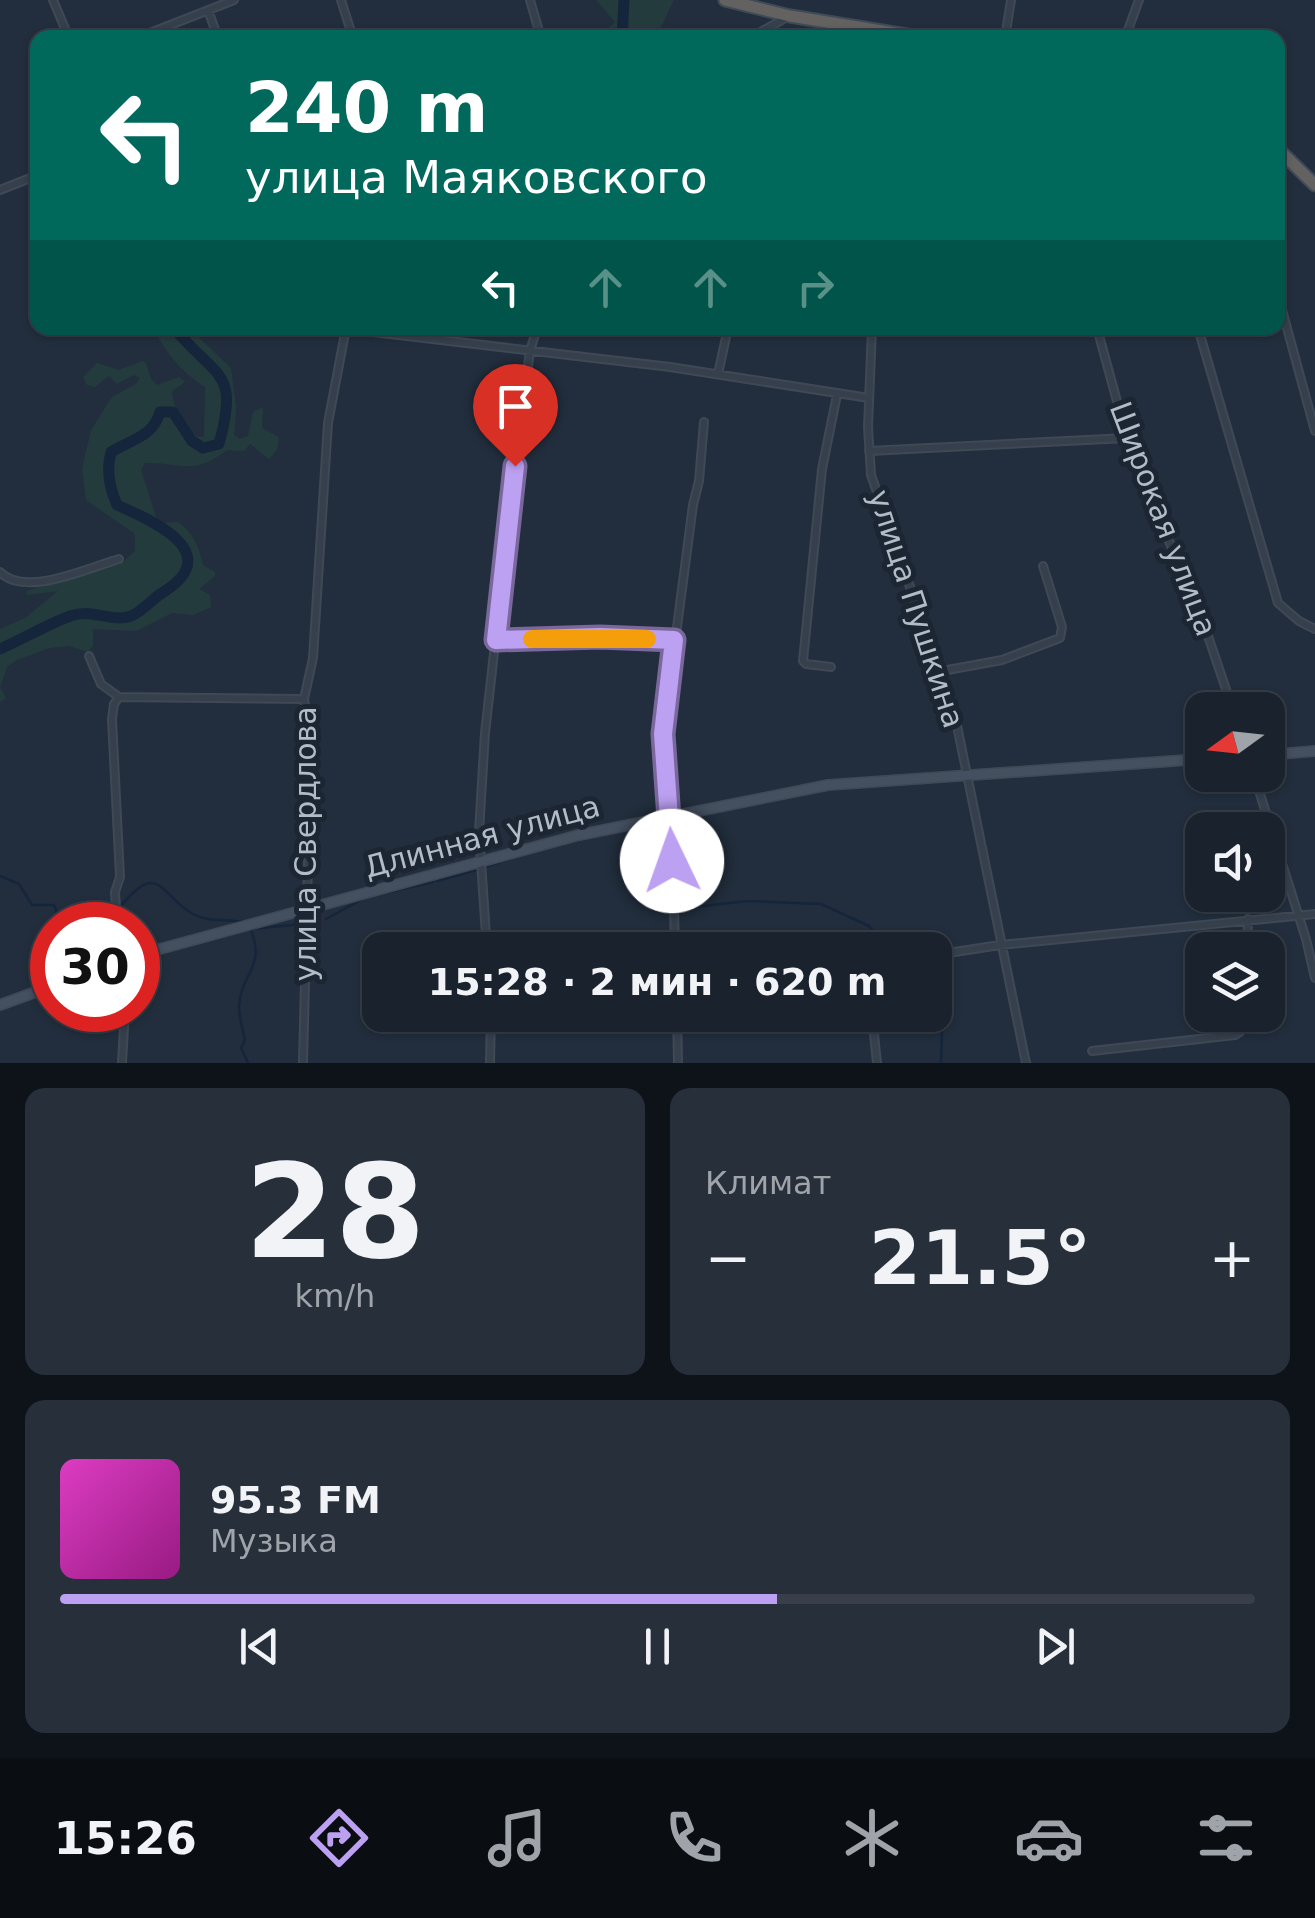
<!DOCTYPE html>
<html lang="ru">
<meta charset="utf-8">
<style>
:root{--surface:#1a222e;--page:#272f3a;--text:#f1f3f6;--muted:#9fa4aa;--line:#383f4a;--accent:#bca0f2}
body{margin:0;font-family:"DejaVu Sans",sans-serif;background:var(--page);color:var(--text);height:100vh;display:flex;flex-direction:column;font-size:38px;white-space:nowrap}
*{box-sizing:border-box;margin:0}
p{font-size:32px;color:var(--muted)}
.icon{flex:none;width:55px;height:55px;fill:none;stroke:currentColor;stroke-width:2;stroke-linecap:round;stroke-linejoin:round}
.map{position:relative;height:1063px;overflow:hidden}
.details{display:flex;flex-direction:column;gap:25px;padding:25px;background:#0e1319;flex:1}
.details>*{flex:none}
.hud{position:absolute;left:30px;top:30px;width:1255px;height:305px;border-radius:20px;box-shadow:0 2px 8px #0004,0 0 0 2px var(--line);background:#00695c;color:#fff;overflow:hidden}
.needle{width:65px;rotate:255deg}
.buttons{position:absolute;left:1185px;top:692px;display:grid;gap:20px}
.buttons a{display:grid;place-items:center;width:100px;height:100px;border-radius:20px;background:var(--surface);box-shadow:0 2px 8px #0004,0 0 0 2px var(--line);font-size:50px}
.speed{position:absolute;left:30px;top:902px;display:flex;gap:20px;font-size:50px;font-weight:700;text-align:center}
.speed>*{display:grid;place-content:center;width:130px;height:130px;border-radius:50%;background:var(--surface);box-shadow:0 2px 8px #0004,0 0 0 2px var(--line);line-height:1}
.speed .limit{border:15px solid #d22;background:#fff;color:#111}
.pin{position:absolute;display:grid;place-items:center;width:85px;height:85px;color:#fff;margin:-102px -42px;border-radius:50% 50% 50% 0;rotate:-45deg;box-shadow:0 0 10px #0007}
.pin .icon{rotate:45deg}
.me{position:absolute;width:110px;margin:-55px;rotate:357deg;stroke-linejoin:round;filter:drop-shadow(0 0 8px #0008)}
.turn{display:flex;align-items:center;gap:35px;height:210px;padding:0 50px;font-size:45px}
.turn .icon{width:130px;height:130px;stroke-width:2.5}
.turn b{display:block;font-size:70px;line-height:85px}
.lanes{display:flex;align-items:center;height:95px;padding:0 50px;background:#0003;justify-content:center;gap:50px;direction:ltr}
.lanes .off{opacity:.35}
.big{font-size:75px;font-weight:800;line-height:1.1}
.details .widget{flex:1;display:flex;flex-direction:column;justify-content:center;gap:15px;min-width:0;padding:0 35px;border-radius:20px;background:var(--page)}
.details .dial{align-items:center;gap:0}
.dial b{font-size:130px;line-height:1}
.song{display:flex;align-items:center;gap:30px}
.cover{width:120px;height:120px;border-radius:15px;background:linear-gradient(135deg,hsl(310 70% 55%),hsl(310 70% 35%))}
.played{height:10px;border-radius:5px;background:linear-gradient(90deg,var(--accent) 60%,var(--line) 60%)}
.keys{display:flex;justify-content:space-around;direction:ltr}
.heat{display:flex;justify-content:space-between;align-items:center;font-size:55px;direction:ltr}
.details .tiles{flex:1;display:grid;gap:25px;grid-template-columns:1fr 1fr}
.widget:last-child{grid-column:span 2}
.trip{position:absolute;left:362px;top:932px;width:590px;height:100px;border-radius:20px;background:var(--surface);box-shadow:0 2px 8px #0004,0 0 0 2px var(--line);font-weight:800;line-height:100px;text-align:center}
.tab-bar{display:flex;height:160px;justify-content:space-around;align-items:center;background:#0a0e12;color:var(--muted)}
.tab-bar .icon{width:70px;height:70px}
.tab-bar .current{color:var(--accent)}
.tab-bar b{font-size:45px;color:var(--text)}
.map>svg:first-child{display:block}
.green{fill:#243b3e}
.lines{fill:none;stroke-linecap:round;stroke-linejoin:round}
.stream{stroke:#15253b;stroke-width:2.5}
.river{stroke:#15253b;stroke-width:11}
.minor-casing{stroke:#3f4956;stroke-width:10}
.secondary-casing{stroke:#3f4956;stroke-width:12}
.trunk-casing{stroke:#414b58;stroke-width:15}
.minor{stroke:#36404d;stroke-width:6}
.secondary{stroke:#444f60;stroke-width:9}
.trunk{stroke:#646260;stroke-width:11}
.route-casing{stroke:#7a689d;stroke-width:25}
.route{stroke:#bca0f2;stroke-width:18}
.slow{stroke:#f59e0b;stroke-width:18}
.labels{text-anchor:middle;stroke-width:10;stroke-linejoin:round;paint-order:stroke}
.street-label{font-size:30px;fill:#b2bbc8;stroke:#1c2532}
</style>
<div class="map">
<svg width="1315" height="1063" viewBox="0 0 1315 1063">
<rect width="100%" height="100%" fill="#222e3d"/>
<path class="green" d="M596 0H674L656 37 603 38V33L615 22Z
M154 328H189L231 368 236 407 234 435 240 439 248 436 253 412 263 407 262 428 279 437 277 450 269 459 250 444 244 451 227 450C192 477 182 462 145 463L141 470 156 517 162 523 178 522C193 533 199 546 203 565L215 572V576L199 589 210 595 211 607 193 615 172 613 136 631 93 629V646L88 652 69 646 49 648 17 660 7 667 0 687 6 698 1 702 0 701V629L25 618 58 591 27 595 26 591 123 562 135 551V534L86 500 82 469 91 430 112 397 136 384 140 378 134 375 117 384 109 376 95 387 87 385 83 377 97 363 119 370 142 361 146 363 151 379 157 385 179 377 185 382 172 391 174 404 197 437H204L205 387C185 375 163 351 154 328Z"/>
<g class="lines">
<path class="stream" d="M663 822 669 827V836
M486 867 524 854
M0 876 19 884 32 905H54L62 925
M437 881 480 869
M670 884V908
M381 894 433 882
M119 908C160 858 159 895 193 914 209 923 230 918 247 923
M677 909 747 901 821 904 869 926 888 950
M326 919 363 899
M97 925 113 913
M250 929 303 924
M934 1015 942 1032 941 1063
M248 1063 241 1048 245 1040C243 1030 239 1018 239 1007 240 974 266 968 251 930"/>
<path class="river" d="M622 38 624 0
M0 649C23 639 46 625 70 616 95 608 111 623 131 616 142 612 151 600 162 593 226 554 156 522 117 505 109 487 106 470 111 452 132 439 153 437 160 412H173L192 441 203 448 219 444C240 369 216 379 174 328"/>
<defs>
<path id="minor" d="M53 0 69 38
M341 0 353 38
M530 0 541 38
M208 10 218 38
M137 38 234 0
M750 38 789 16
M1005 38 1011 0
M1125 38 1139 0
M0 190 38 175
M1278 295 1315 431
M339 328 670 367 869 398
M872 328 868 427 871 475 955 716 1026 1063
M1097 328 1127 438 1209 639 1233 710
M1198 328 1278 603 1299 621 1315 629
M718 374 728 328
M869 451 1127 438
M0 572C25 598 87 568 119 559
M496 640 600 637 675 640
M89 656 101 684 119 697 114 704 112 719 120 877 115 892 117 925
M831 667 806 664 803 661 822 469 837 395
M942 671 1002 660 1060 638 1062 627 1043 566
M119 697 304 699
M1254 775 1306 939 1315 978
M487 950 479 832 485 733 518 439 530 351 537 328
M675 950 672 827 663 734 693 505 699 481 704 422
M1247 950 1248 919
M935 955 1000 945 1315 914
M677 1015 678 1063
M872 1015 877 1063
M493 1030 555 1015
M1092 1051 1235 1035 1240 1032 1244 1015
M122 1063 125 1010
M303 1063 311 744 304 699 313 658 328 423 346 328
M490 1063 491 1015"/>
<path id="secondary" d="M1268 755 1315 751
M138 955 579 835 828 785 1202 759
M0 1005 52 986"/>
<path id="trunk" d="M725 0 790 16 925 38
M1278 149 1315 185"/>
</defs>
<use href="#minor" class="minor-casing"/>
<use href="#secondary" class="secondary-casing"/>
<use href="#trunk" class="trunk-casing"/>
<use href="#minor" class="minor"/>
<use href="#secondary" class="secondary"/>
<use href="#trunk" class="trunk"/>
</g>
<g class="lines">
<defs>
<path id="route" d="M515 466 496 640 600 637 674 640 663 734 672 861"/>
</defs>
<use href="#route" class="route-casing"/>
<use href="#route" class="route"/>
<path class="slow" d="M532 639H647"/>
</g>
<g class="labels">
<g class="street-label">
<text transform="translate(1163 519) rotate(69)" y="10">Широкая улица</text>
<text transform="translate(916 609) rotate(72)" y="10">улица Пушкина</text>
<text transform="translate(482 837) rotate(-15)" y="10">Длинная улица</text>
<text transform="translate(306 844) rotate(-90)" y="10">улица Свердлова</text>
</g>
</g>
</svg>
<div class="buttons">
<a><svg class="needle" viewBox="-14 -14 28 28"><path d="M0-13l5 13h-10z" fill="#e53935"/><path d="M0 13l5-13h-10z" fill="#9fa4aa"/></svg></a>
<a><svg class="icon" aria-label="sound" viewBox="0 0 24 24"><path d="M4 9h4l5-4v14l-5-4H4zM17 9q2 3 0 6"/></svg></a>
<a><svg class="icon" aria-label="layers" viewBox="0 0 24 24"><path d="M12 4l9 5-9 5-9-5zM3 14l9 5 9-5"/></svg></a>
</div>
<div class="speed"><div class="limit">30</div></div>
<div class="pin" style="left:515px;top:466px;background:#d93025"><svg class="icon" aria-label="arrive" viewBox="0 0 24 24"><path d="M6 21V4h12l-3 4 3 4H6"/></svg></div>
<svg class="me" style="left:672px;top:861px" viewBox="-20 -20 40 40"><circle r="19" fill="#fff"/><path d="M0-13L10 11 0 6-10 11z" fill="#bca0f2"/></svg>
<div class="trip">15:28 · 2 мин · 620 m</div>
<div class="hud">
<div class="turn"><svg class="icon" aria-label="left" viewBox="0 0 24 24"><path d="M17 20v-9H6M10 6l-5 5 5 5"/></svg><div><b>240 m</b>улица Маяковского</div></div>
<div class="lanes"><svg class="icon" aria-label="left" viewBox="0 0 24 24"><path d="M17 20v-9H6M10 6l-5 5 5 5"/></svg><svg class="icon off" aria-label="ahead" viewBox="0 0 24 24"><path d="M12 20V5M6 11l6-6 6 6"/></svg><svg class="icon off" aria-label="ahead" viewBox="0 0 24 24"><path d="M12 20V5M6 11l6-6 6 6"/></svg><svg class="icon off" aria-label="right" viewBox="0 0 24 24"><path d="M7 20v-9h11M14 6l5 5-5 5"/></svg></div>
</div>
</div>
<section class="details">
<div class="tiles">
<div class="widget dial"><b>28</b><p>km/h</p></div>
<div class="widget"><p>Климат</p>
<div class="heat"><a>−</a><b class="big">21.5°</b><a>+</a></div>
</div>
<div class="widget">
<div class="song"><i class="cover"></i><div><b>95.3 FM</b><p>Музыка</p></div></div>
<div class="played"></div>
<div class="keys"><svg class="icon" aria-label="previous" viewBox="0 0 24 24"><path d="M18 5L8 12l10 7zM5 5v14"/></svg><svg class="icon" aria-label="pause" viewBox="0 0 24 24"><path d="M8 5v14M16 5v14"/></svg><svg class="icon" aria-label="next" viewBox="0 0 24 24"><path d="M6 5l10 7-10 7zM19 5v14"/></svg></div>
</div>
</div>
</section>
<nav class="tab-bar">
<b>15:26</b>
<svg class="icon current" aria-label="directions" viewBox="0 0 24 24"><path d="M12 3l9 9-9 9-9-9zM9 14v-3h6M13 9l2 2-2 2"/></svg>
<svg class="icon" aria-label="music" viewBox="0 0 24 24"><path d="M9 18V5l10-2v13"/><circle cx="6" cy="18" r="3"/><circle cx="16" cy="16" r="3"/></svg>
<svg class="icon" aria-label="phone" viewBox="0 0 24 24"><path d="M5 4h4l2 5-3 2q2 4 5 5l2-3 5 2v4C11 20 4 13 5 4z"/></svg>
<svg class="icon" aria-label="climate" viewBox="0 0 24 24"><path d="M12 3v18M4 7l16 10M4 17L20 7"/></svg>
<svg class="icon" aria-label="car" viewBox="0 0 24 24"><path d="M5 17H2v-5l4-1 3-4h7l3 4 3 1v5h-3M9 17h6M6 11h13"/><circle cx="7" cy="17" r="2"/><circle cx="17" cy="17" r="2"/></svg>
<svg class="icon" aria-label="filters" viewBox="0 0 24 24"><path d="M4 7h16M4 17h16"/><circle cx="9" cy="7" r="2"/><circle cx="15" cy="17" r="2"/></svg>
</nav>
